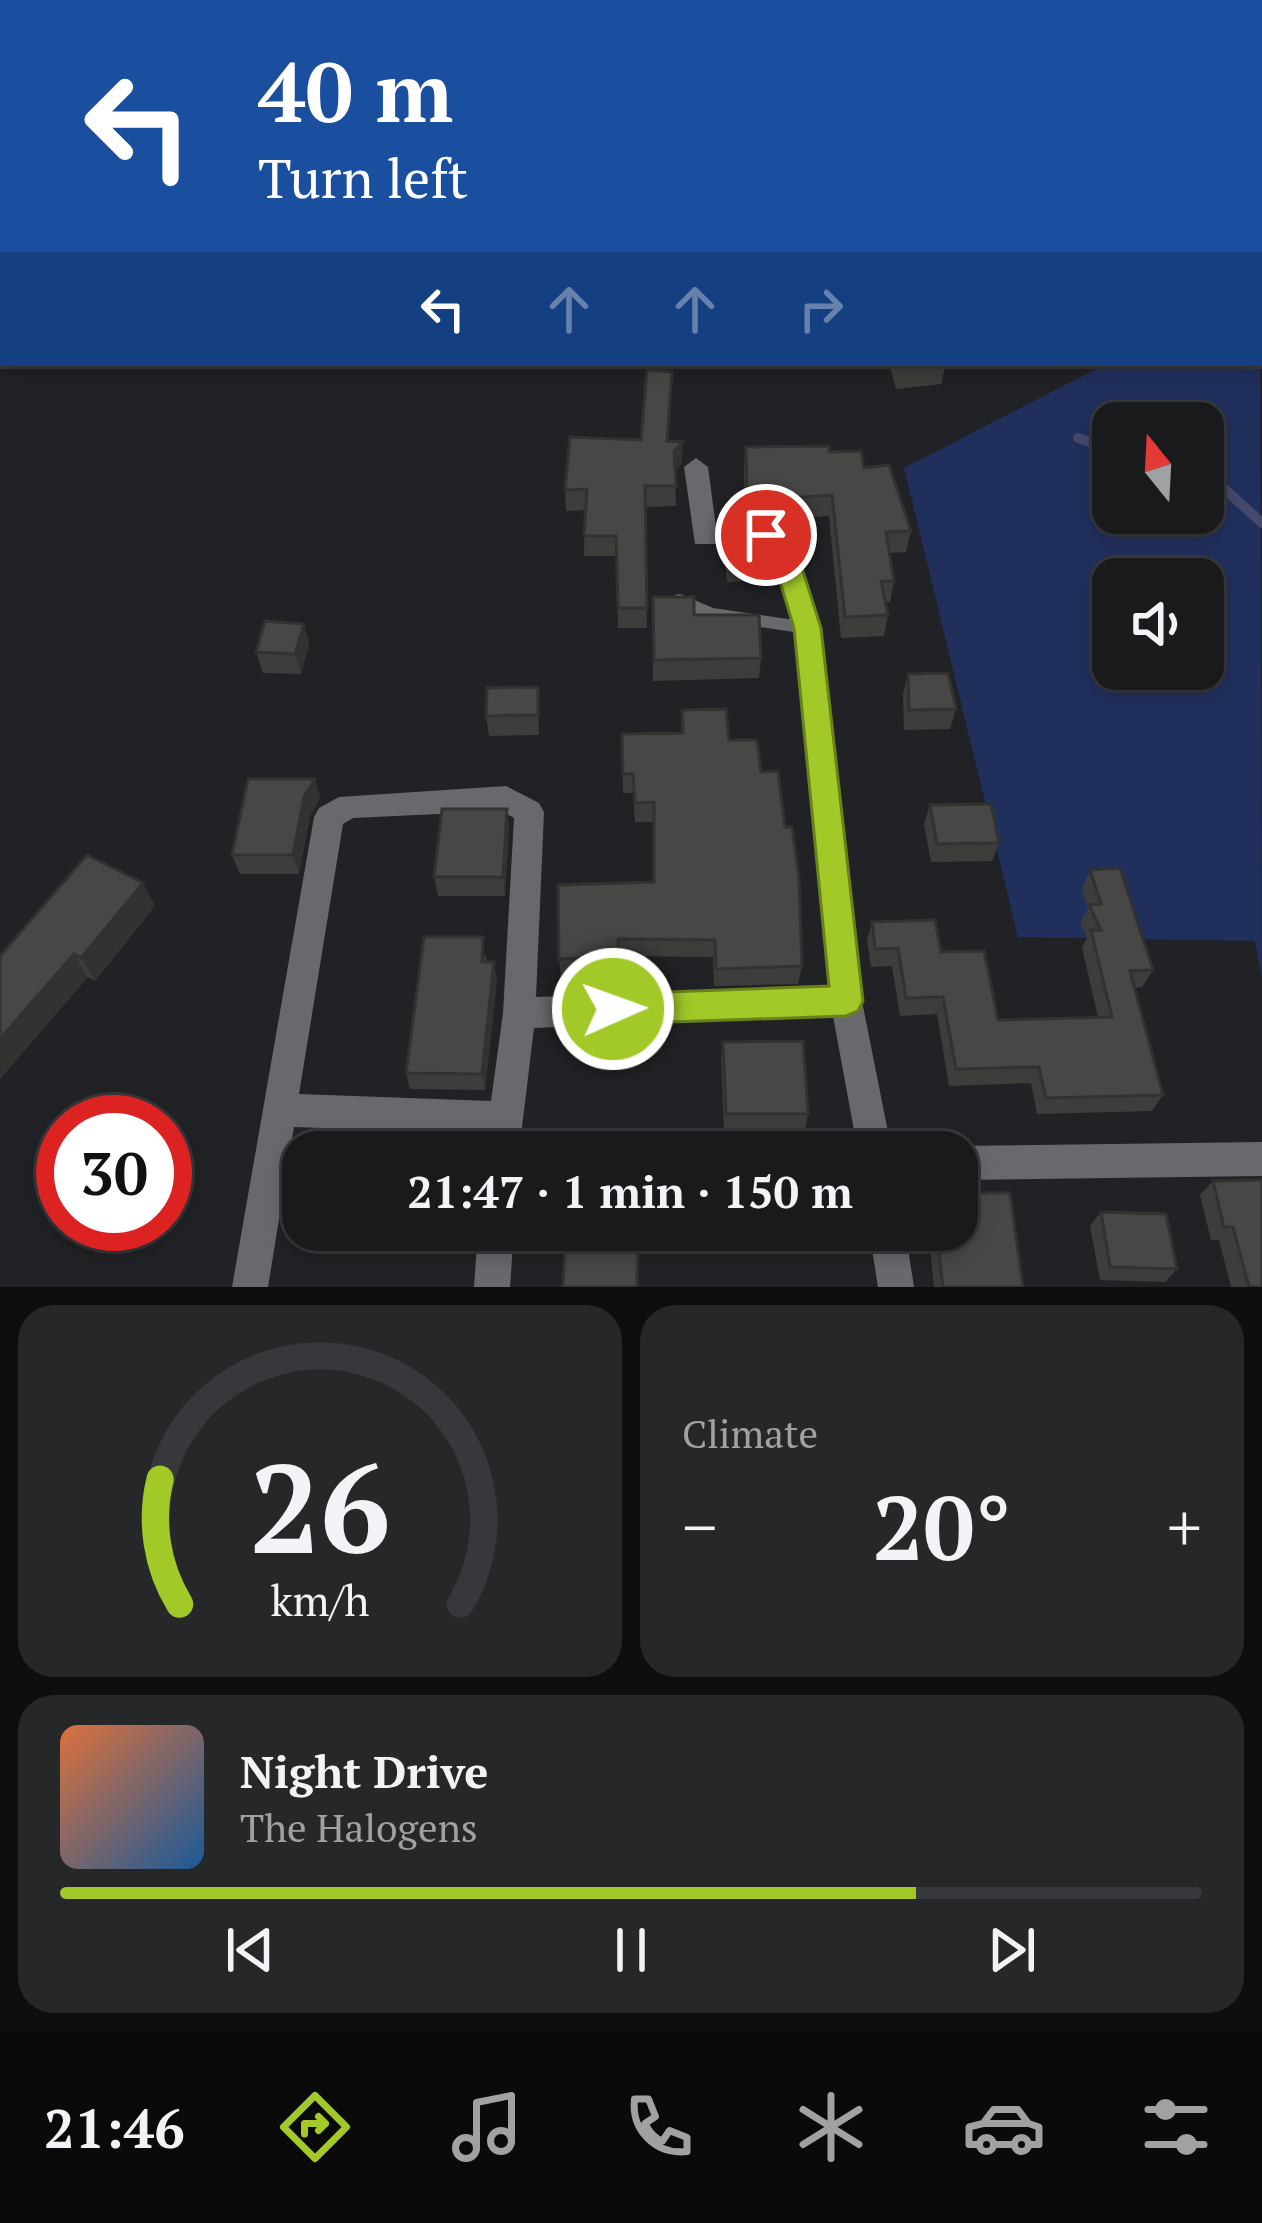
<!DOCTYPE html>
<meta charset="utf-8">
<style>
:root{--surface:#191a1c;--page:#262729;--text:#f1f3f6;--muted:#9fa1a3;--line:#37383b;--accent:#a2c928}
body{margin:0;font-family:"PT Serif",serif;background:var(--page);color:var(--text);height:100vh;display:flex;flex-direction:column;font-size:45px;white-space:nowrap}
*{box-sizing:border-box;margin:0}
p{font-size:39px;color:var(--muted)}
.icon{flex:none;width:66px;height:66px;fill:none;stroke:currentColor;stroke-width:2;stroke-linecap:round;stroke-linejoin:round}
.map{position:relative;height:1287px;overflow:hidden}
.sheet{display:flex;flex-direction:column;gap:18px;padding:18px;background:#0e0e0f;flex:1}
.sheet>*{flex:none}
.guide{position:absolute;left:0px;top:0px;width:1263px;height:366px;box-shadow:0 6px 18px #0003,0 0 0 3px var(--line);background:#1a4fa0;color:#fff;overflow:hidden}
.needle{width:78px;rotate:342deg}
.tools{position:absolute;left:1092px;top:402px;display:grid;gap:24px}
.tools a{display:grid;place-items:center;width:132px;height:132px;border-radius:24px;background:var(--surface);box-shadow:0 6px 18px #0003,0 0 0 3px var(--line);font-size:60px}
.speed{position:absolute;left:36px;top:1095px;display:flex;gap:24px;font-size:60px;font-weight:700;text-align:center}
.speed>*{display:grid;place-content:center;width:156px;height:156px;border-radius:50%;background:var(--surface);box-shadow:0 6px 18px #0003,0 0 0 3px var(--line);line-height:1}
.speed .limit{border:18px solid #d22;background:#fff;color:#111}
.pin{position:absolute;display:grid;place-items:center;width:102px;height:102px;color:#fff;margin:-51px;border:6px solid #fff;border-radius:50%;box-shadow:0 3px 12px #0007}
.me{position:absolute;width:132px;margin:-66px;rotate:88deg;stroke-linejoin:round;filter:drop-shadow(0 0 9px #0008)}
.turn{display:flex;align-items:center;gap:42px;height:252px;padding:0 60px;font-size:54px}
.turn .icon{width:156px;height:156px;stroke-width:2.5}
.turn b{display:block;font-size:84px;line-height:102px}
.lanes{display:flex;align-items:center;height:114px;padding:0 60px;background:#0003;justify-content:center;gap:60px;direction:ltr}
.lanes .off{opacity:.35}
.big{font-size:90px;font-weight:800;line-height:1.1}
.sheet .tile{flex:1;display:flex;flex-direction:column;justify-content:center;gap:18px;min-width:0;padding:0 42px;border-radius:36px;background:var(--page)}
.sheet .dial{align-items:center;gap:0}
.dial svg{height:312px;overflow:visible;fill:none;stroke:var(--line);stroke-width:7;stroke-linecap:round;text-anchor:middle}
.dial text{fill:var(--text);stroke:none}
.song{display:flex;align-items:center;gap:36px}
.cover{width:144px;height:144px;border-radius:18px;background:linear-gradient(135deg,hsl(20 70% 55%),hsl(210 70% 35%))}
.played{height:12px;border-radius:6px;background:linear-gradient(90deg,var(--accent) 75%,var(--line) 75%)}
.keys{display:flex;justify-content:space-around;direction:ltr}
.heat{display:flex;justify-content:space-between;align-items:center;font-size:66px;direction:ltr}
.sheet .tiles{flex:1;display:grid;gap:18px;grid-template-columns:1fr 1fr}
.tile:last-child{grid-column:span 2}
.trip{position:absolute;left:282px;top:1131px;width:696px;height:120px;border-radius:36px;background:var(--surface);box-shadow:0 6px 18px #0003,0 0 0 3px var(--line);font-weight:800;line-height:120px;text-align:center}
.tabs{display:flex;height:192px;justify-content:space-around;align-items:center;background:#0a0a0b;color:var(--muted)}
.tabs .icon{width:84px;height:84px}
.tabs .current{color:var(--accent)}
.tabs b{font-size:54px;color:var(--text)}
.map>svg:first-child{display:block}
.green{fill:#212f5c;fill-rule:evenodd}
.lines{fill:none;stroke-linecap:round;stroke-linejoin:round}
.stream{stroke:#44496b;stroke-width:10}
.lane-far1{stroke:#67696d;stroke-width:10}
.lane{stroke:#67696d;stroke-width:12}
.street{fill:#67696d;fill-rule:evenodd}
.secondary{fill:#717a92;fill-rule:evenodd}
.wall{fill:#3d3e3b}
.shaded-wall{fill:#323230}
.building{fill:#474845;stroke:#323230;stroke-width:3}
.route{fill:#a2c928;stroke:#69831a;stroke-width:3}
</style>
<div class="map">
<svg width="1262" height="1287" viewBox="0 0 1262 1287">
<rect width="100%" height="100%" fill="#212225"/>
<path class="green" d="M1260 313 1262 980 1255 941 1018 937 904 468 1108 363H1260ZM1113 423H1203V513H1113ZM1113 579H1203V669H1113Z"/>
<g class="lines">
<path class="stream" d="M1078 438 1113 449
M1203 478 1218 483 1262 523"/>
<path class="lane-far1" d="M1203 3 1234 0"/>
<path class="lane" d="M679 600 712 614 808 628"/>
<path class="street" d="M696 458 708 467 716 527 767 526 790 536 821 628 862 1001 892 1152H858L833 1016 534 1028 519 1152H485L487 1134 294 1127 268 1287H232L314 817 319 808 339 797 506 786 539 803 544 812 536 997 829 987 795 628 770 548 763 544H695L684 467ZM502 811 514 818 503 1013 491 1101 299 1094 343 824 353 818Z
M1262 1142V1176L957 1180V1152H944L957 1146Z
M478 1230H514L510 1287H474Z
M869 1230H905L914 1287H878Z"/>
<path class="secondary" d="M845 0H866L868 3H847Z
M1260 159 1262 160V174L1260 173Z"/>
</g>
<path class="wall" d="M889 363H946L941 384 896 389Z
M672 372 668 441 682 463 675 470 676 506 645 507 647 628H618L616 556H584L585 510 566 511 565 490 641 440Z
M746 447 829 452 864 468 911 531 906 552 890 553 894 581 890 602H885L888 615 884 636 841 638 829 516 745 522 744 468Z
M725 527 772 560 770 580 727 582 724 548Z
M653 597 694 615 761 658 759 678 653 681Z
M304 624 309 644 301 674 263 673 256 652Z
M908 674 956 709 950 729 904 730 903 694Z
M538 687 539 735 489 736 486 716Z
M682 710 729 740 761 772 802 966 798 984 714 986 713 957 618 956 619 974 561 976 559 959 653 882V822H635L633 793H623L622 734 681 733Z
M315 779 320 798 310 816 299 874H240L232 855Z
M930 805 999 843 992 861 931 862 924 824Z
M509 828 505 896H438L434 877Z
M1090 870 1153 970 1142 987 1135 988 1163 1095 1152 1111 1037 1114 1031 1083 949 1086 937 1014 900 1016 892 966 871 967 867 940 872 922 941 952 998 1020 1098 1017 1082 948 1087 938 1080 923 1088 908 1082 889Z
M143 883 155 906 95 981 88 977 0 1079V956Z
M486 955V962L497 980 485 1090 410 1089 406 1073Z
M723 1042 808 1114 805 1130H724L721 1058Z
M1213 1181 1262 1287H1231L1219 1240H1211L1200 1195Z
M1101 1212 1177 1269 1165 1282 1100 1280 1090 1226Z
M928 1230H957L1023 1287H934Z"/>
<path class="shaded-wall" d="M683 442 682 463 674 472V451Z
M304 624 309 644 301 674 295 654Z
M315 779 320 798 310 816 299 874 293 855 304 797Z
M507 809 509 828 505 896 503 877Z
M143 883 155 906 95 981 81 958Z
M74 954 88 977 0 1079V1039Z
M494 962 497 980 485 1090 482 1074Z"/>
<path class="building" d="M868 0H928L929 3H869Z
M995 0H1016L1025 3H991Z
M1038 0H1068L1069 3H1039Z
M898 363H944L899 368Z
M647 370 672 372 667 441 683 442 674 451 676 486H645L647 608H618L616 536H584L587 489 565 490 570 437 641 440Z
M829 446V452L861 451 864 468 889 465 911 531 886 532 894 581H881L888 615 845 617 832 495 747 501 746 447Z
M725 527 768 530 772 560 729 561Z
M653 597H694V615H759L761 658 654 660Z
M265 621 304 624 295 654 256 652Z
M948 673 956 709 909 710 908 674Z
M538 687V715L486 716 487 688Z
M726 709 729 740H757L761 772 778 771 785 827H792L799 879 802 966 716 969 715 940 618 939V957L559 959 558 885 654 882V802L635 803 633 774H623L622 734 683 733 682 710Z
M248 779H315L304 797 293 855H232Z
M991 804 999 843 937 844 930 805Z
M442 809H507L503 877H434Z
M87 855 143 883 81 958 74 954 0 1039V956Z
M1120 868 1153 970 1130 971 1163 1095 1046 1098 1039 1067 956 1069 943 997 906 998 898 948 875 949 872 922 935 920 941 952 984 951 998 1020 1112 1017 1091 930H1101L1089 905 1101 904 1090 870Z
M424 937H483L482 962H494L482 1074 406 1073Z
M803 1041 808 1114H726L723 1042Z
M1262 1180V1287H1249L1233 1227H1224L1213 1181Z
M957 1193H1010L1023 1287H943L936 1230H957Z
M1101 1212 1166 1214 1177 1269 1110 1267Z
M565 1247 638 1248 637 1287H563Z"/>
<path class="route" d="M766 525 794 543 821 628 863 1001 858 1011 846 1016 613 1024 601 1020 596 1009 601 998 613 994 829 986 794 628 770 548 754 535Z"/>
</svg>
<div class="tools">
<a><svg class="needle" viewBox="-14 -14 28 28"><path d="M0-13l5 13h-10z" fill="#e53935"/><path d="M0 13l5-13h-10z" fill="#9fa1a3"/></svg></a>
<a><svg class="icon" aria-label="sound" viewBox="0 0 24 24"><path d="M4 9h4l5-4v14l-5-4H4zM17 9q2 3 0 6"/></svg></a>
</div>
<div class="speed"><div class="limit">30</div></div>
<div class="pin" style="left:766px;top:535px;background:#d93025"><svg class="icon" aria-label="arrive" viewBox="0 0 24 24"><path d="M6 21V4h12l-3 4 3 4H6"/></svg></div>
<svg class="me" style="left:613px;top:1009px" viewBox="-20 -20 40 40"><circle r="17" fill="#a2c928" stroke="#fff" stroke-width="3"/><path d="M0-11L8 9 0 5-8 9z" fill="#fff"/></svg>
<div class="trip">21:47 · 1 min · 150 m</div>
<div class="guide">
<div class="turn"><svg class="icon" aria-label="left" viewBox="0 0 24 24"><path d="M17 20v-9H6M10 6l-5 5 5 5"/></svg><div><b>40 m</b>Turn left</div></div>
<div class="lanes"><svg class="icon" aria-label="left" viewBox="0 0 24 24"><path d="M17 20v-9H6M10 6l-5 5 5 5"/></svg><svg class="icon off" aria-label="ahead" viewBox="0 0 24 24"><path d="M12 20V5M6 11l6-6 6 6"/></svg><svg class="icon off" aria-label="ahead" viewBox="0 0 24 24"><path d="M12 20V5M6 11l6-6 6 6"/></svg><svg class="icon off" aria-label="right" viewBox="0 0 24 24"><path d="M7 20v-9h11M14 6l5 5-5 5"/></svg></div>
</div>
</div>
<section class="sheet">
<div class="tiles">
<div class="tile dial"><svg viewBox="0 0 100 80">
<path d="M14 69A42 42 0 1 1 86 69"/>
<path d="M14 69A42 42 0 0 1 9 37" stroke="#a2c928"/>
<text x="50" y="56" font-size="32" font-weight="700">26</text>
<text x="50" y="72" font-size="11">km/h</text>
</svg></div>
<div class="tile"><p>Climate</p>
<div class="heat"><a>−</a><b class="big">20°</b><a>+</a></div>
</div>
<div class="tile">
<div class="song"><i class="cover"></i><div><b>Night Drive</b><p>The Halogens</p></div></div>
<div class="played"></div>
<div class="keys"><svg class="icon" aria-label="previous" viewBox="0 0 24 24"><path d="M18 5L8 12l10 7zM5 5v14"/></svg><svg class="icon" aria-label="pause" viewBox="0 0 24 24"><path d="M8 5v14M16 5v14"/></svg><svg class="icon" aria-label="next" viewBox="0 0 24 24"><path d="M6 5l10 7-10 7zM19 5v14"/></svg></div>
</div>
</div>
</section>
<nav class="tabs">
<b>21:46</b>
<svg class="icon current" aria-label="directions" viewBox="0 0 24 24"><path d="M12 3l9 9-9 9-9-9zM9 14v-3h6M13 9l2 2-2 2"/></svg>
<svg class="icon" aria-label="music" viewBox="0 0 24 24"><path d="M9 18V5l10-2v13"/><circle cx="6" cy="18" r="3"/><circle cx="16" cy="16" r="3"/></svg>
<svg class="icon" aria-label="phone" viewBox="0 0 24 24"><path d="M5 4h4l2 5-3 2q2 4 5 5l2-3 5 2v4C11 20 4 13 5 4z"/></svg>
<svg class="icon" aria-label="climate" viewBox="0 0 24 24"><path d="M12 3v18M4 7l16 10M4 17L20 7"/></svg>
<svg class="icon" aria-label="car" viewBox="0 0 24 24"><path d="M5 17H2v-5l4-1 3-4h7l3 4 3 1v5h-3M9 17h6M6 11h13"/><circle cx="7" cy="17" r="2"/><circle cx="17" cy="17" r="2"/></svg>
<svg class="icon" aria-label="filters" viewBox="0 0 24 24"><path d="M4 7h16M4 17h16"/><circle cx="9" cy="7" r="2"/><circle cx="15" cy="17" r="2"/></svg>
</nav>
